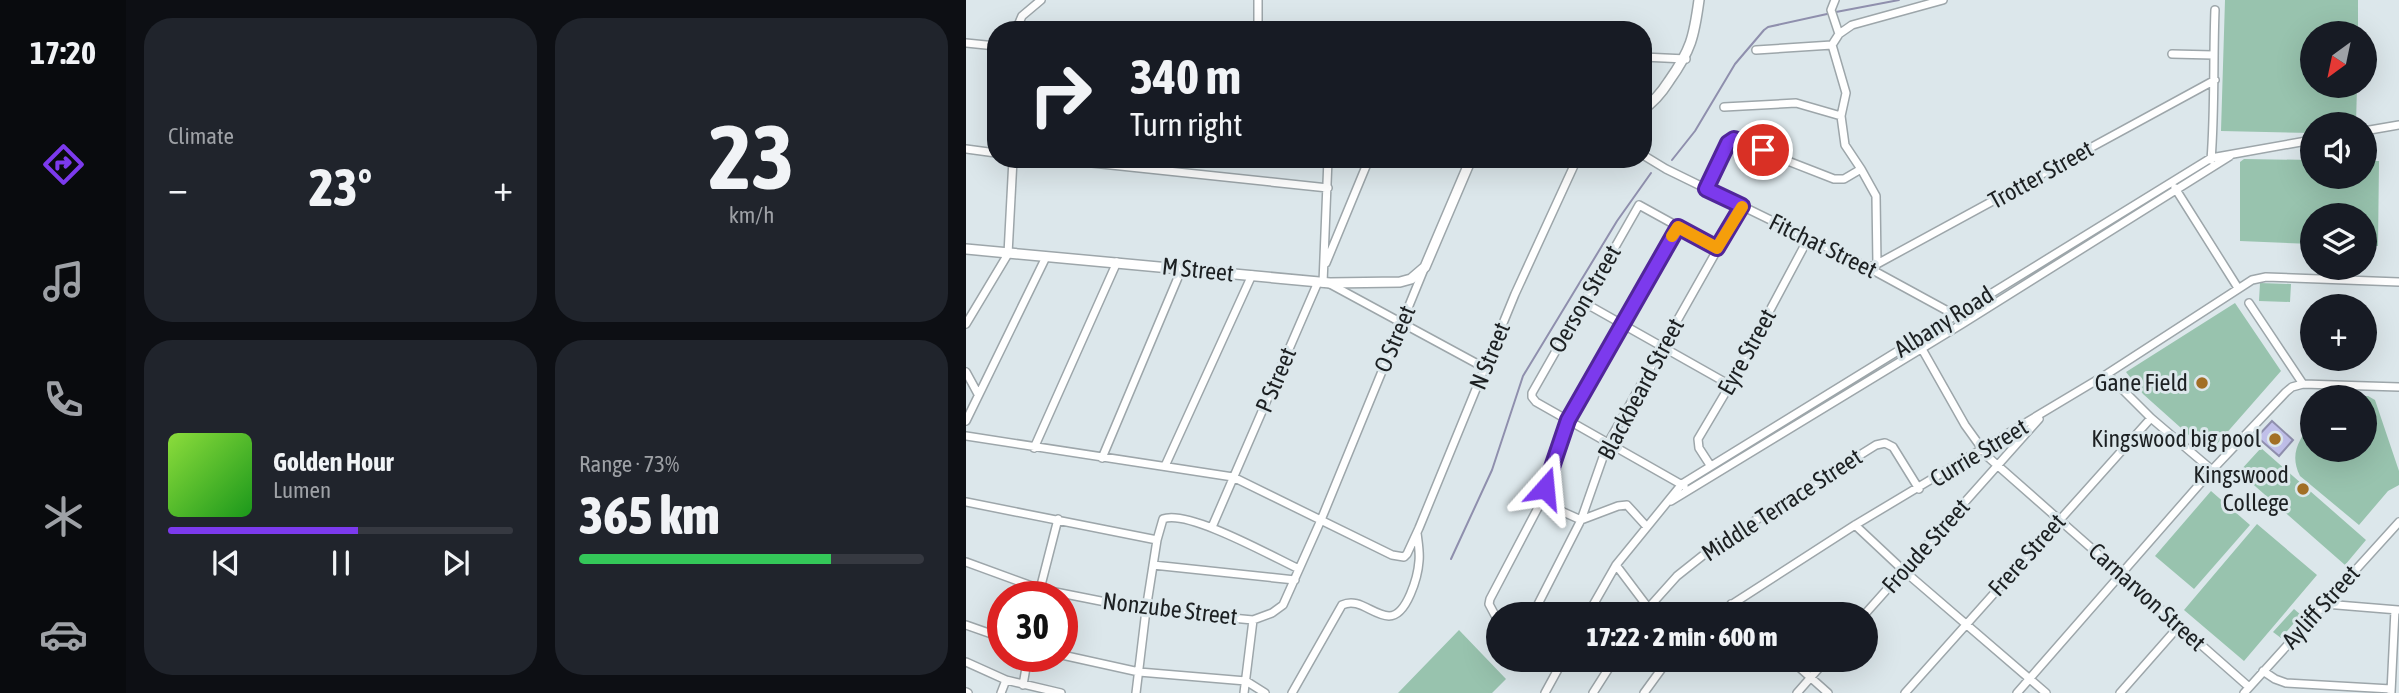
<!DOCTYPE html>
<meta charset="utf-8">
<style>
:root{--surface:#171b24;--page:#20242c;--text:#f1f3f6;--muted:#9ea1a6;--line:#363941;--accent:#7c3aed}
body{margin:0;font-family:"Asap Condensed",sans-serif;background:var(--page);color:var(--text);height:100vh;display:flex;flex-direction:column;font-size:26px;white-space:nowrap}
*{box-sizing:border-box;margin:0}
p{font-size:23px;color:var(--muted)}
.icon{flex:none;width:38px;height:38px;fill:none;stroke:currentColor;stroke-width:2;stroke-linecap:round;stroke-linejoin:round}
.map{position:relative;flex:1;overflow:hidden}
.drawer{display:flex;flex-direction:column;gap:18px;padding:18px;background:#0d0f14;width:840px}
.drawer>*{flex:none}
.banner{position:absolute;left:21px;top:21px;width:665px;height:147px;border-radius:28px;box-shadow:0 7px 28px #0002;background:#171b24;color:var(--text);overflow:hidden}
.needle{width:46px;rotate:213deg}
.buttons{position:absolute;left:1334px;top:21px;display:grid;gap:14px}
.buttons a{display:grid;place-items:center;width:77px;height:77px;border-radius:50%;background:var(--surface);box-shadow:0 7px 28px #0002;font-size:35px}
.speed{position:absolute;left:21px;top:581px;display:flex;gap:14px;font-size:35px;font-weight:700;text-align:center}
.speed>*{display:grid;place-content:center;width:91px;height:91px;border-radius:50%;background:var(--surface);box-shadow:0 7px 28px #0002;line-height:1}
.speed .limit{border:10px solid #d22;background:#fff;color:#111}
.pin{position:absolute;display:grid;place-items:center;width:60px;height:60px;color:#fff;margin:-30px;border:4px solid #fff;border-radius:50%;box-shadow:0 2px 7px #0007}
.me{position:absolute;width:77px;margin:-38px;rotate:18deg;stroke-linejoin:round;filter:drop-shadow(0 0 5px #0008)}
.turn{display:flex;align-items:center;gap:24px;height:147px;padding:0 28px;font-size:32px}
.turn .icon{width:91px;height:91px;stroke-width:2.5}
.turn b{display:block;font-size:49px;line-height:60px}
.big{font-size:52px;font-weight:800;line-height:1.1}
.drawer .tile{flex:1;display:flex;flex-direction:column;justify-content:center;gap:10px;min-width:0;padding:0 24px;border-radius:28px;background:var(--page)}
.drawer .dial{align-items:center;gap:0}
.dial b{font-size:91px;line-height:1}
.song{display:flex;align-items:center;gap:21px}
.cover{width:84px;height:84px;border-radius:10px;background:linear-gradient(135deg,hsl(90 70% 55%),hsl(120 70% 35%))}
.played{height:7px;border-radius:4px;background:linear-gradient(90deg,var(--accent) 55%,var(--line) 55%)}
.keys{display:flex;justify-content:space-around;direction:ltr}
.heat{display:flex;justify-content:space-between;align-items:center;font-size:38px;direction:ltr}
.charge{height:10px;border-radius:5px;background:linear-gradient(90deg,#34c759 73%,var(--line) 0)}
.drawer .tiles{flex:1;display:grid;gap:18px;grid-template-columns:repeat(2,1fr)}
.trip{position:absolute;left:520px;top:602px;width:392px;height:70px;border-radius:35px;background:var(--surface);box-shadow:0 7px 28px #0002;font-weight:800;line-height:70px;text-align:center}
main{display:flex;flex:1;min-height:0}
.tabs{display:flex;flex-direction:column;width:126px;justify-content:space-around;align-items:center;background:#090b0e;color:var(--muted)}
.tabs .icon{width:49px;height:49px}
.tabs .selected{color:var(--accent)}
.tabs b{font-size:32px;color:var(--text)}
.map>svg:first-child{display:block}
.green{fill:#98c3ae}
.water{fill:#c0bfe9;stroke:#8f8fad;stroke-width:2}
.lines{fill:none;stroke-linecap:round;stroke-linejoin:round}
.stream{stroke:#8f8fad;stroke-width:2}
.minor-casing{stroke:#9da6aa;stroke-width:10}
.tertiary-casing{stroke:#9da6aa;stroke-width:12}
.minor{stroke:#fff;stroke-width:7}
.tertiary{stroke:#fff;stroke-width:9}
.route-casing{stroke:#51269a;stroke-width:18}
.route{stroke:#7c3aed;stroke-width:12}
.slow{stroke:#f59e0b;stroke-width:12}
.poi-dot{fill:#a26f26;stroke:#dce7eb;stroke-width:2.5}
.labels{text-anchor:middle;stroke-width:6;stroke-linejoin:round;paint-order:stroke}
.street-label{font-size:24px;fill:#1c2022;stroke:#dce7eb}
.poi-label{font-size:24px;fill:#1c2022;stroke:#dce7eb;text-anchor:end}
</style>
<main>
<nav class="tabs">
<b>17:20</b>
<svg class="icon selected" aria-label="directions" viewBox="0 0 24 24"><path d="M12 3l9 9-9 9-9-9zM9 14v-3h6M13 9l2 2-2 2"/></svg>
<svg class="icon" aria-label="music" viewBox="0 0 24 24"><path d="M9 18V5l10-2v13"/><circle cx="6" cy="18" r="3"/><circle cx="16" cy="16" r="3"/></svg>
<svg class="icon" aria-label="phone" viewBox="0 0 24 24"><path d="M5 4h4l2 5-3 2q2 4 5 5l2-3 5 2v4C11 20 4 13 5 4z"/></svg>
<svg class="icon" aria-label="climate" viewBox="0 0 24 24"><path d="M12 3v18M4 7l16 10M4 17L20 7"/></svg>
<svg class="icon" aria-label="car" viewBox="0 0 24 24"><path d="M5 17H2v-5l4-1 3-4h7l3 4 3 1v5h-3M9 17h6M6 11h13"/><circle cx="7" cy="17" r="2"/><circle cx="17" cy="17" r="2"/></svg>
</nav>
<section class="drawer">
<div class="tiles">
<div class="tile"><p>Climate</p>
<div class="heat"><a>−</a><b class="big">23°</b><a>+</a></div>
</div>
<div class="tile dial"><b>23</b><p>km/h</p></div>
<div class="tile">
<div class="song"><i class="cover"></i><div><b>Golden Hour</b><p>Lumen</p></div></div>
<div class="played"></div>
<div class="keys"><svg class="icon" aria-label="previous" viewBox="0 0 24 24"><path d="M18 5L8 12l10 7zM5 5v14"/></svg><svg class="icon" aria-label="pause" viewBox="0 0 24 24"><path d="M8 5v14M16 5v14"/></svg><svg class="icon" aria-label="next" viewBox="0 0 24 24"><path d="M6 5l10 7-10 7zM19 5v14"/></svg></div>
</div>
<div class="tile"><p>Range · 73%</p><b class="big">365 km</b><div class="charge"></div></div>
</div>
</section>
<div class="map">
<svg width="1433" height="693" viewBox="0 0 1433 693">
<rect width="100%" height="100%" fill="#dce7eb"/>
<path class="green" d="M1259 0H1392V33H1346V86H1391L1390 124H1346V133L1255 131Z
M1278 159 1346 160V177H1398V161H1413L1412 246H1398V215H1346V244L1274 241V162Z
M1294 283 1325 284 1324 302 1293 301Z
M1269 303 1315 371 1243 453 1177 394 1160 372Z
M1402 396 1409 400 1433 471V485L1422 491 1393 525 1334 476C1323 454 1333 440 1346 422V450H1398V397H1396Z
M1295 448 1400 540 1379 565 1273 472Z
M1245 491 1284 525 1228 589 1189 556Z
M1291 524 1351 575 1278 661 1218 610Z
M1328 609 1335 615 1315 638 1307 632Z
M493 630 540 679 526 693H432Z"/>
<path class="water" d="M1306 421 1327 440 1313 456 1291 437Z"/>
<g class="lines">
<path class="stream" d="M870 12 933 0
M706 160 729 131 769 64 798 30 802 27 861 14
M485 559 526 470 557 376 651 221 685 173"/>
<defs>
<path id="minor" d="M292 0V30
M869 0 865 10 873 34
M50 30 56 16 75 0
M0 43 30 46
M790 50 866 45
M1206 54 1247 55
M677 57 720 59
M758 107 830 103 875 116
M677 120 682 106
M1398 131 1433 125
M0 149 30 153
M677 155 700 169 901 267 989 315 996 324
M88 159 362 188
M1245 160C1249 110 1247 60 1249 10
M1209 188 1272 288
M740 189 762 143 768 140 868 179H878L895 169
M360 263 403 159
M911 264 910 196 895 169 879 145 875 116 880 93 866 45 873 34 886 25 977 0
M901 267 911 264 1249 80
M357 283 362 159
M364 284 519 368
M617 302 764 385
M1283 303 1337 384
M0 324 42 254 47 159
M956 349 999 425 1022 457 1283 687
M0 372 12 394
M1141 374 1185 418 1246 470
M0 421 80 257
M0 436 267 477 426 555 438 557 441 554 453 528 549 294 611 159
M68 448 151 262
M136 458 216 268
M744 465 733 448 732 439 764 385 842 239
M199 466 286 275
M718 486 570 402 566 397V393L673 205 751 248
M705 501 996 324 1264 156
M0 502 191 540
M575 502 615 520 652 506 661 505 681 527
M889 525 937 570 1080 693
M246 527 352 282
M0 562 74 589 180 610 287 620 306 613 317 605 355 520 458 269
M187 565 329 580
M650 565 687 614
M72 597 92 519
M765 604 776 614
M1359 604 1432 610
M567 614 615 520 642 443 776 206
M622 614 650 565 716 484 1245 158 1346 140
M677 614 711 576 750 545 910 445 919 443 927 447 953 489
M751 614 889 525 1141 374 1286 280 1300 277 1433 282
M899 614 1073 419
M532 621 523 604 524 599 575 502 602 420 712 227
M0 625 37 638
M96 655 173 672 280 681 299 693
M825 660 862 693
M0 662 40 680 95 693
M1297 671 1309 679 1320 683 1425 689
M57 685 62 656
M0 692 2 693
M1425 692 1429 610
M35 693 40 680
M170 693 180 610 191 540 197 519C222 509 307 557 333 569
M278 693 287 620
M326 693 376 605C393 597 406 615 423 616 441 616 452 576 453 561 454 552 452 542 451 533
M579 693 597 660
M627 693 648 660
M678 693 702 660
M831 693 860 660
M939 693 1185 418
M1051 693 1246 470 1320 392 1326 387 1337 384 1433 387
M1154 693 1213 626
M1278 693 1433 522"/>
<path id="tertiary" d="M677 109C688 102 696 92 703 81 725 50 728 37 733 0
M0 249 364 283 434 282 445 279 459 267 505 159"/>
</defs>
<use href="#minor" class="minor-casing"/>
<use href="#tertiary" class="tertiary-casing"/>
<use href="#minor" class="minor"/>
<use href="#tertiary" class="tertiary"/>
</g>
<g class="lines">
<defs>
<path id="route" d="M579 488 602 420 712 227 751 248 776 206 740 189 762 143 768 139 797 150"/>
</defs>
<use href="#route" class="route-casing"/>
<use href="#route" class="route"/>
<path class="slow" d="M706 236 712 227 751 248 776 207"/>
</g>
<g class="poi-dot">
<circle cx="1236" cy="383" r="7"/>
<circle cx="1309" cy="439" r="7"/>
<circle cx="1337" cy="489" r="7"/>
</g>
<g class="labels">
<g class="street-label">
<text transform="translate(1075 175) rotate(-29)" y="8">Trotter Street</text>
<text transform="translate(857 246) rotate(26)" y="8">Fitchat Street</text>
<text transform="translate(232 270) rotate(6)" y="8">M Street</text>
<text transform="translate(619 299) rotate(-60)" y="8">Oerson Street</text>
<text transform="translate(978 322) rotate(-32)" y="8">Albany Road</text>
<text transform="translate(429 339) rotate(-67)" y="8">O Street</text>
<text transform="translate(781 352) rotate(-61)" y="8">Eyre Street</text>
<text transform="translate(524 356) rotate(-68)" y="8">N Street</text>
<text transform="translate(310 380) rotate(-67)" y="8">P Street</text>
<text transform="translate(675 389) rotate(-62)" y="8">Blackbeard Street</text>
<text transform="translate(1013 453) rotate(-31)" y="8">Currie Street</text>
<text transform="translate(816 505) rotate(-33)" y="8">Middle Terrace Street</text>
<text transform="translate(960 546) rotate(-48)" y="8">Froude Street</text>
<text transform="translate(1061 555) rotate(-48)" y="8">Frere Street</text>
<text transform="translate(1181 597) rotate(42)" y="8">Carnarvon Street</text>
<text transform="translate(1355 607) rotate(-48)" y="8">Ayliff Street</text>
<text transform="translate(204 609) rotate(7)" y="8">Nonzube Street</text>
</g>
<g class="poi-label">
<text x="1222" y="391">Gane Field</text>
<text x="1295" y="447">Kingswood big pool</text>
<text x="1323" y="483">Kingswood<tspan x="1323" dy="28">College</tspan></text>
</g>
</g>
</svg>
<div class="buttons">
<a><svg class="needle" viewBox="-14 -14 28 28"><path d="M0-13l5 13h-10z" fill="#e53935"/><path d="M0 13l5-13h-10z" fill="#9ea1a6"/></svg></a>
<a><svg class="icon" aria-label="sound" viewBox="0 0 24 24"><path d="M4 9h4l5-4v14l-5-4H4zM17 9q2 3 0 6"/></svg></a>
<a><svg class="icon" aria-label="layers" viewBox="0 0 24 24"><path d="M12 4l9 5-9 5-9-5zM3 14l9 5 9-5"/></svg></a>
<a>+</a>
<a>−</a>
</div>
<div class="speed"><div class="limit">30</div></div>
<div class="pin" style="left:797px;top:150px;background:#d93025"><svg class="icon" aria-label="arrive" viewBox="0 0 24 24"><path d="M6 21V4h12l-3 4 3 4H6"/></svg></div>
<svg class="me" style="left:579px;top:488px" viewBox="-20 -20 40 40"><path d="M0-17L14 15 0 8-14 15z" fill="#7c3aed" stroke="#fff" stroke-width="4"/></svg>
<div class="trip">17:22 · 2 min · 600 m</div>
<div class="banner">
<div class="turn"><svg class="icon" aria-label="right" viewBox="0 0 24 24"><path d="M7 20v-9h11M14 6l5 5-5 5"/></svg><div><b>340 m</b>Turn right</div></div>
</div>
</div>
</main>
